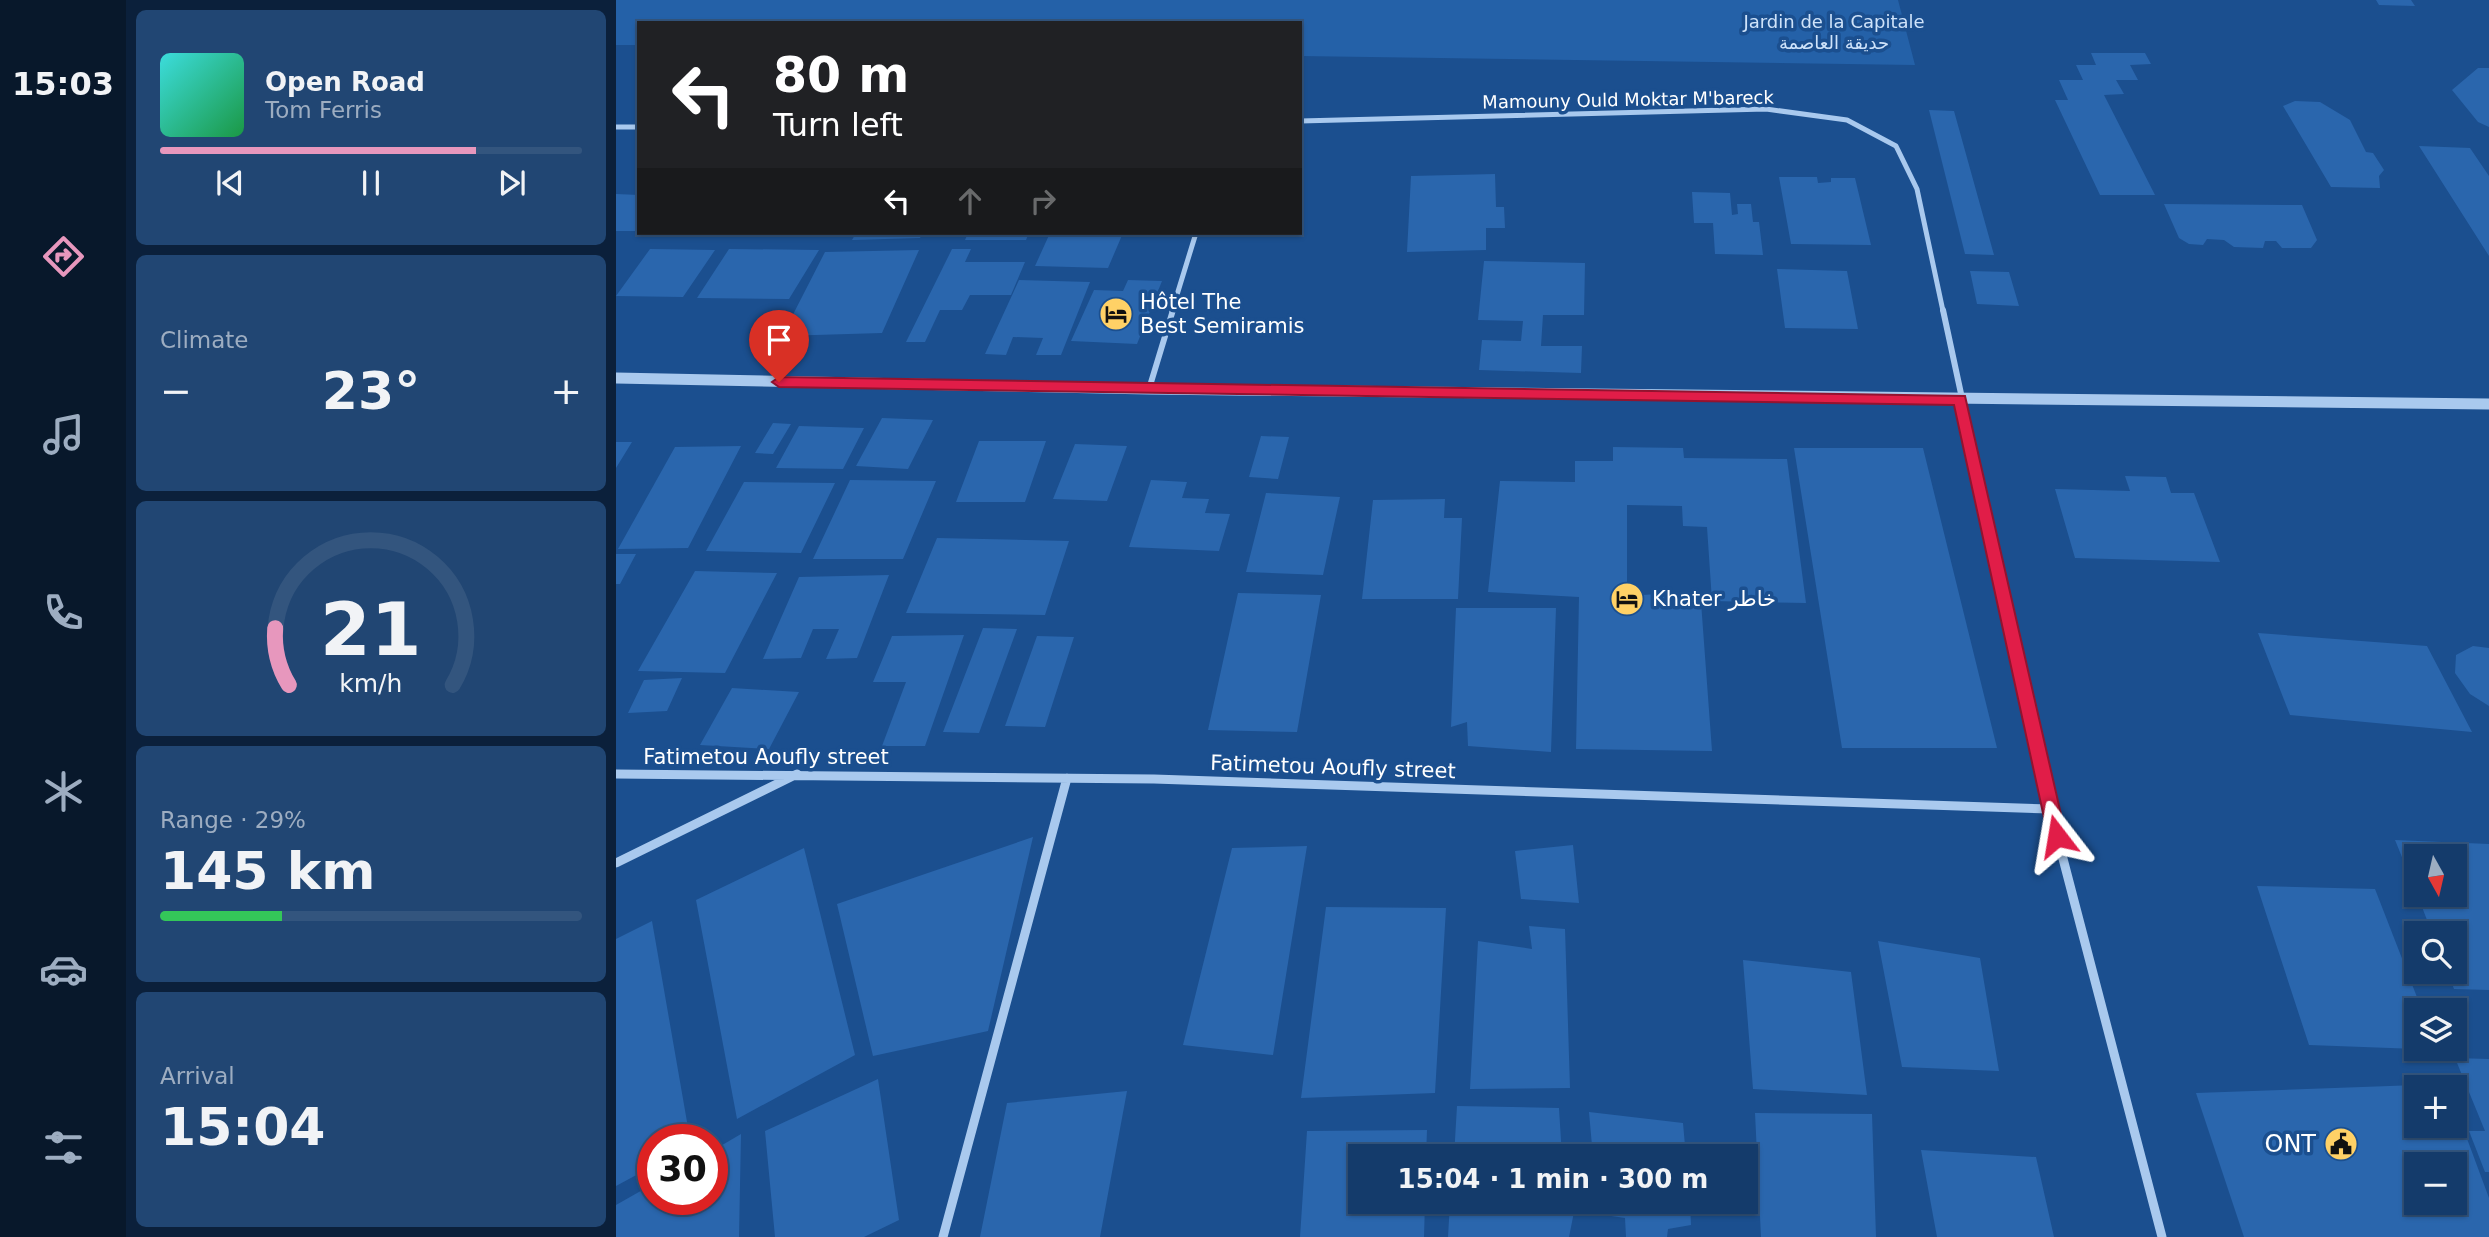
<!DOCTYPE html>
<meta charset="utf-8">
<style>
:root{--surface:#143b6b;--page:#214673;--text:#f1f3f6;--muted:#9dadc1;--line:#33557e;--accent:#e797bd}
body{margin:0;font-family:"DejaVu Sans",Cairo,sans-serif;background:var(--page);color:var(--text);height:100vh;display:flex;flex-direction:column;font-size:26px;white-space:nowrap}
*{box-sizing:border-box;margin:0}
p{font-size:23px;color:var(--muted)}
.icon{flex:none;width:38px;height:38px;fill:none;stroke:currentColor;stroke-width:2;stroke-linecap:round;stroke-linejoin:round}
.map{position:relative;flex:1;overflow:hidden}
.side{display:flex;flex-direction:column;gap:10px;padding:10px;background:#0b203b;width:490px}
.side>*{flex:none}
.guide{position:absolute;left:21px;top:21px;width:665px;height:214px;border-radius:0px;box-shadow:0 2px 5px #0004,0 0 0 2px var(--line);background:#202124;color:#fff;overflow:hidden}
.needle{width:46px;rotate:172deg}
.fabs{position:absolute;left:1788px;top:844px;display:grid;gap:14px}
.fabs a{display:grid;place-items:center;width:63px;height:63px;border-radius:0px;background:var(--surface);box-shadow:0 2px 5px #0004,0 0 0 2px var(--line);font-size:35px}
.speed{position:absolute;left:21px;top:1124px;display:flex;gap:14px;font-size:35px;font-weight:700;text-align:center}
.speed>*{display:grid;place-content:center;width:91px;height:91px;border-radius:50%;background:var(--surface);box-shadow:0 2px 5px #0004,0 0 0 2px var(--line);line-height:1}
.speed .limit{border:10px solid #d22;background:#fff;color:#111}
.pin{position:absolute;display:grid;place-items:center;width:60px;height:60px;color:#fff;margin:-72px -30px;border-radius:50% 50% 50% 0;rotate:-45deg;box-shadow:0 0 7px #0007}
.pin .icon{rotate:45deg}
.me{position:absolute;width:77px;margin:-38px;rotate:346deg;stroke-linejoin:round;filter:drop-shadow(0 0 5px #0008)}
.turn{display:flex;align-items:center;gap:24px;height:147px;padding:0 21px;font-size:32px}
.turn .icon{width:91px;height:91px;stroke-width:2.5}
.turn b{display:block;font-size:49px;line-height:60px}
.lanes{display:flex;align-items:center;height:66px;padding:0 21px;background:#0003;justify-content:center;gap:35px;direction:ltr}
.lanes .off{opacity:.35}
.big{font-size:52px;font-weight:700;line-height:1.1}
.side .card{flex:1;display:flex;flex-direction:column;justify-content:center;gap:10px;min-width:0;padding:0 24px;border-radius:10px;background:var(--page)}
.side .dial{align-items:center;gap:0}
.dial svg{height:182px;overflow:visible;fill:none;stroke:var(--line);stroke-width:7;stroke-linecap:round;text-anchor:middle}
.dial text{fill:var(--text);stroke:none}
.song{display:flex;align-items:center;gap:21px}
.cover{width:84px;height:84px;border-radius:10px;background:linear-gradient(135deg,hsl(180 70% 55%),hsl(140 70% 35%))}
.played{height:7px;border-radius:4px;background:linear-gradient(90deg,var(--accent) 75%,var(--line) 75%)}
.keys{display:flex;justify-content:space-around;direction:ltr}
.heat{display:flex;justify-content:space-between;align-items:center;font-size:38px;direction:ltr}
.charge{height:10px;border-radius:5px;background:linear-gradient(90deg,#34c759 29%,var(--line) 0)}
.trip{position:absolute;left:732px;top:1144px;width:410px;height:70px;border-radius:0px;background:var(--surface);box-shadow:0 2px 5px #0004,0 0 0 2px var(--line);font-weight:700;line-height:70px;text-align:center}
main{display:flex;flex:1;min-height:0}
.tabs{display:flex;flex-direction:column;width:126px;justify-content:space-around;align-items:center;background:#08182b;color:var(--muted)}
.tabs .icon{width:49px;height:49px}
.tabs .current{color:var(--accent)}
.tabs b{font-size:32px;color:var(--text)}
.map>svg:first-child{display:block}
.green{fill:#2461a8}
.building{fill:#2a66ad;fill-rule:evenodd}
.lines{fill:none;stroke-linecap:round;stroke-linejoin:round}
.minor-far2{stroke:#a9c9ee;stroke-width:5}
.minor-far1{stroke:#a9c9ee;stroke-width:6}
.minor{stroke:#a9c9ee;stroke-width:9}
.tertiary{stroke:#a9c9ee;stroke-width:11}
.route{fill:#e11d48;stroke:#92132f;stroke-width:2}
.labels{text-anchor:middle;stroke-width:7;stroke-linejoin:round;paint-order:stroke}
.far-park-label{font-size:18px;fill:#cfe3fa;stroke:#1b4f8f}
.far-street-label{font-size:18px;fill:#fff;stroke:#1b4f8f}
.poi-label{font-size:21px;fill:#fff;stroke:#1b4f8f;text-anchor:start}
.street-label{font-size:21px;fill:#fff;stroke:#1b4f8f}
.near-poi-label{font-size:24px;fill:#fff;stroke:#1b4f8f;text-anchor:end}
</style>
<main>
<nav class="tabs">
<b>15:03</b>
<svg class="icon current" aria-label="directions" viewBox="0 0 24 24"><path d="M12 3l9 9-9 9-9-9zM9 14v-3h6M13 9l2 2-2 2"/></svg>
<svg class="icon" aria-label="music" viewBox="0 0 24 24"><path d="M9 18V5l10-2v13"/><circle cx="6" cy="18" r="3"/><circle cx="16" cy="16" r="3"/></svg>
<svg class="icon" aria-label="phone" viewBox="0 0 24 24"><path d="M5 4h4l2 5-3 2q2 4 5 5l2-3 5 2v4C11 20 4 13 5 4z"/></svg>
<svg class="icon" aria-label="climate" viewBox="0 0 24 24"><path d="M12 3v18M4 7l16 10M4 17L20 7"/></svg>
<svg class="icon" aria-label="car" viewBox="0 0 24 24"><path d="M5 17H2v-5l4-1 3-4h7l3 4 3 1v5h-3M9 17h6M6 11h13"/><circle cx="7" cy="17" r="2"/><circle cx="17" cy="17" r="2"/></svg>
<svg class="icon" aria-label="filters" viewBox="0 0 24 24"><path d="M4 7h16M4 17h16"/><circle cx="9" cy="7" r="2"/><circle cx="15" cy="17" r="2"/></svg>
</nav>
<section class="side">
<div class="card">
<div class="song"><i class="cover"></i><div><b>Open Road</b><p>Tom Ferris</p></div></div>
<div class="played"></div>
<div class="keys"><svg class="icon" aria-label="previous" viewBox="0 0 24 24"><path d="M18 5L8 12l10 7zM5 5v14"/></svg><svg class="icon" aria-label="pause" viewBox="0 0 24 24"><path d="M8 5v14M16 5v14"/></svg><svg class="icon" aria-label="next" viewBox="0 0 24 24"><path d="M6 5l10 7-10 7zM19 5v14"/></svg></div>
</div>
<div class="card"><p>Climate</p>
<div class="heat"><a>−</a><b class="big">23°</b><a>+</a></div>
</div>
<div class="card dial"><svg viewBox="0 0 100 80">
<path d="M14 69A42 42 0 1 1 86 69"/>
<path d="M14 69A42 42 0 0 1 8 44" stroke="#e797bd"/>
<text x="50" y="56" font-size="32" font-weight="700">21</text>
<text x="50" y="72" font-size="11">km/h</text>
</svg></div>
<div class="card"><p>Range · 29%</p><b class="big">145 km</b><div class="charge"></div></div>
<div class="card"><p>Arrival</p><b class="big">15:04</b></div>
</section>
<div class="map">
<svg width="1873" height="1237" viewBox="0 0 1873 1237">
<rect width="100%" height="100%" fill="#1b4f8f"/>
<path class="green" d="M0 0H1282L1299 65 684 56V23H23V45H0Z"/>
<path class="building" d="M1760 0H1795L1799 6 1763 5Z
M1475 53H1529L1535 64 1514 65 1522 80H1500L1508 94 1488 95 1539 195H1484L1439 100H1452L1443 80H1467L1460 65H1480Z
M1862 68H1873V127L1862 122 1836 90Z
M1679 101 1704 102 1734 120 1750 152 1757 153 1768 170 1763 176 1764 188 1715 187 1667 106Z
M1313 110 1338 111 1378 255 1349 254Z
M1803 146 1854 148 1873 176V256Z
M879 174 880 207H888L889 228H870V250L791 252 795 176Z
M1163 177H1201L1202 183 1215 182V178H1239L1255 245 1175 244Z
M1076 192 1114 193 1116 215 1122 214 1121 204H1135L1137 222H1143L1147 255 1099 254 1097 223H1078Z
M0 194 23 195 20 231H0Z
M1548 204 1686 205 1701 240 1695 248H1666L1660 241H1649L1647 248 1618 247 1608 240 1591 239 1587 245 1573 244 1563 238Z
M240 233H307L304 238 236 240Z
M352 233H413L410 240H349Z
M434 233H507L492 268 419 266Z
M34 249 99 250 67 297 0 296Z
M113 249 203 250 173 299 81 298Z
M336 249H355L349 262H409L395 295H354L346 310H324L309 342H290Z
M303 250 266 333 166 336 209 252Z
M868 261 969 263 968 315H927L925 346H966L965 373 863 370 866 340 905 341 907 321 862 320Z
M1161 269 1231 271 1242 329 1169 328Z
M1354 271 1393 272 1403 306 1361 304Z
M403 280 474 282 445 355H420L427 338 397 337 390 355 369 354Z
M512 280 546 281 521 344 455 341 478 290 507 291Z
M266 418 317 420 292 469 240 466Z
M157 423 175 424 157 454 139 453Z
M183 426 248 428 227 469 160 468Z
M645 436 673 437 662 479 633 477Z
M363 441H430L409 502H340Z
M0 442H16L0 468Z
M459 444 511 446 491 501 437 499Z
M125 446 72 548 2 549 59 447Z
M997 447 1067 448 1068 458 1171 459 1190 603 1096 601 1091 527 1067 526 1066 506 1011 505V596L1057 593 1060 602H1085L1096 751 960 749 963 597 872 592 884 481 959 482V461H997Z
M1178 448H1307L1381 748H1226Z
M1509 476 1550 477 1555 493H1578L1604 562 1459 558 1439 489 1514 491Z
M234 480 320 481 287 559H197Z
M535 480 571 482 566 498 593 499 589 513 614 514 603 551 513 547Z
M128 482 219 483 185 553 90 551Z
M650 493 724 497 707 575 630 572Z
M829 499 828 518H846L842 599H746L757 500Z
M321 538 453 541 429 615 290 613Z
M0 554H20L4 584H0Z
M79 571 161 573 109 673 22 671Z
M273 575 241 658 210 659 223 629H197L185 658 147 659 183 577Z
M622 593 705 595 681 732 592 730Z
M840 608H940L935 752 852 746 851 722 835 727Z
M367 628 401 629 363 733 327 732Z
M1642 633 1811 646 1856 732 1674 715Z
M348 635 309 746H266L290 682H257L276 636Z
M421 636 458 637 429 727 389 726Z
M1857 646 1873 648V706L1854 694 1839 673 1840 655Z
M66 678 51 711 12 713 28 680Z
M116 688 183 692 153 749 84 745Z
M417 837 372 1031 257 1056 221 904Z
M1779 840 1873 844V990L1838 989 1831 971H1839V933H1816L1801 894H1839V856H1801V894Z
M957 845 963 903 905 899 899 851Z
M691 846 657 1055 567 1045 616 848Z
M188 848 239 1055 121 1119 80 900Z
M1641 886 1759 889 1806 1010H1801V1049L1693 1045Z
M710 907 830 908 819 1093 685 1098Z
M36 921 74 1139H37V1166L0 1186V939Z
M913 926 949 929 954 1088 854 1089 862 941 916 949Z
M1262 941 1364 958 1383 1071 1286 1067Z
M1127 960 1235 972 1251 1095 1137 1089Z
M1839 1058 1873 1059V1172H1869L1853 1131H1869Z
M262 1079 283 1220 248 1237H159L149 1131Z
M1801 1085V1125H1839L1840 1109 1873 1198V1237H1628L1580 1093ZM1801 1164H1839V1202H1801Z
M511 1091 484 1237H364L391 1103Z
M841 1106 943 1108 946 1157H838Z
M973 1112 1067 1123 1070 1157H977Z
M1139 1113 1256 1114 1260 1237H1145Z
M811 1130 810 1157H744V1202H809L808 1237H684L691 1131Z
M125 1134 123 1237H0V1205L37 1184V1199H96V1151Z
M1305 1150 1420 1157 1438 1237H1321Z
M834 1202H960L953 1237H832Z
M980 1202H1074L1075 1225 1052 1229 1051 1237H1010L1009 1218 981 1214Z"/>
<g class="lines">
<path class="minor-far2" d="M684 121 1150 109 1231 120 1280 146 1301 189 1327 311
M0 127H23
M556 311 580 233"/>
<path class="minor-far1" d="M1327 310 1414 714
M533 389 557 310"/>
<path class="minor" d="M1413 713 1434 809 1546 1237
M0 774 538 779 1434 809
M0 863 181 774
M327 1237 451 778"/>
<path class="tertiary" d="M0 378 533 389 1873 404"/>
</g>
<path class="route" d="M163 377 1349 396 1450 836 1447 842 1441 845 1434 842 1432 836 1338 405 163 387 156 382Z"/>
<defs>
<symbol id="hotel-disc" viewBox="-11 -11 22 22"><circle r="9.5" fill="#ffd166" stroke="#1b4f8f"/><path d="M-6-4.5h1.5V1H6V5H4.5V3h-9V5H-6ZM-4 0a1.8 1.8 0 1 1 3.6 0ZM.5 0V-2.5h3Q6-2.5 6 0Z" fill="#111"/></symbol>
<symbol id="civic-disc" viewBox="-11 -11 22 22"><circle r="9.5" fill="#ffd166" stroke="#1b4f8f"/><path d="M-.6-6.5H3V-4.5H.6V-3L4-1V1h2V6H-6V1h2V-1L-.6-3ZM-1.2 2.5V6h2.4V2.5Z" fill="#111"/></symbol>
</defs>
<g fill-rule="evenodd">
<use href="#hotel-disc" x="481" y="295" width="38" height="38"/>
<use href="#hotel-disc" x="992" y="580" width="38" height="38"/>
<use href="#civic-disc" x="1706" y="1125" width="38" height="38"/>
</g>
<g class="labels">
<g class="far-park-label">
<text x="1218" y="28">Jardin de la Capitale<tspan x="1218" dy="21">حديقة العاصمة</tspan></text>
</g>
<g class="far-street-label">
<text transform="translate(1012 100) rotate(-1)" y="6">Mamouny Ould Moktar M'bareck</text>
</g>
<g class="poi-label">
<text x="524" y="309">Hôtel The<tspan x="524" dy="24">Best Semiramis</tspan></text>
<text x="1036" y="606">Khater خاطر</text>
</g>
<g class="street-label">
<text x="150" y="764">Fatimetou Aoufly street</text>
<text transform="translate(717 767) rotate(2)" y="7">Fatimetou Aoufly street</text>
</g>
<g class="near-poi-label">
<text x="1700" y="1152">ONT</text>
</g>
</g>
</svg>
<div class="fabs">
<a><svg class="needle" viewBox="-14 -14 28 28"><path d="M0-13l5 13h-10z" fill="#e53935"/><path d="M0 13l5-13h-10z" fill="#9dadc1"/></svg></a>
<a><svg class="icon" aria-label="search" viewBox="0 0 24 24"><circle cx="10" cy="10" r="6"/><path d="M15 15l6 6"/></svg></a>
<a><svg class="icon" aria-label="layers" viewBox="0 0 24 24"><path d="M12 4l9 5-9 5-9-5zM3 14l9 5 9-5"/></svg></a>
<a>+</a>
<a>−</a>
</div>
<div class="speed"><div class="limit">30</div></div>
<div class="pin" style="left:163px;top:382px;background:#d93025"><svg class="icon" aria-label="arrive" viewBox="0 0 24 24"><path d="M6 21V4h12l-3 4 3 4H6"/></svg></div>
<svg class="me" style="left:1441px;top:836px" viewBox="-20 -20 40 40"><path d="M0-17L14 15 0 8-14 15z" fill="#e11d48" stroke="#fff" stroke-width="4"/></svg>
<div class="trip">15:04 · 1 min · 300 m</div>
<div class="guide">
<div class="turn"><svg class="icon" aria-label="left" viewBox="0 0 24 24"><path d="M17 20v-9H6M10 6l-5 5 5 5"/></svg><div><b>80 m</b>Turn left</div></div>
<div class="lanes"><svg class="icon" aria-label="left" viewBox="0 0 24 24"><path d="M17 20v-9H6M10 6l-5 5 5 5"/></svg><svg class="icon off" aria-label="ahead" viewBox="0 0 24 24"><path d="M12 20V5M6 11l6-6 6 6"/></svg><svg class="icon off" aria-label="right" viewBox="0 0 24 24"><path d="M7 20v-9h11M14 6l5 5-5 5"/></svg></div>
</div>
</div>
</main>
